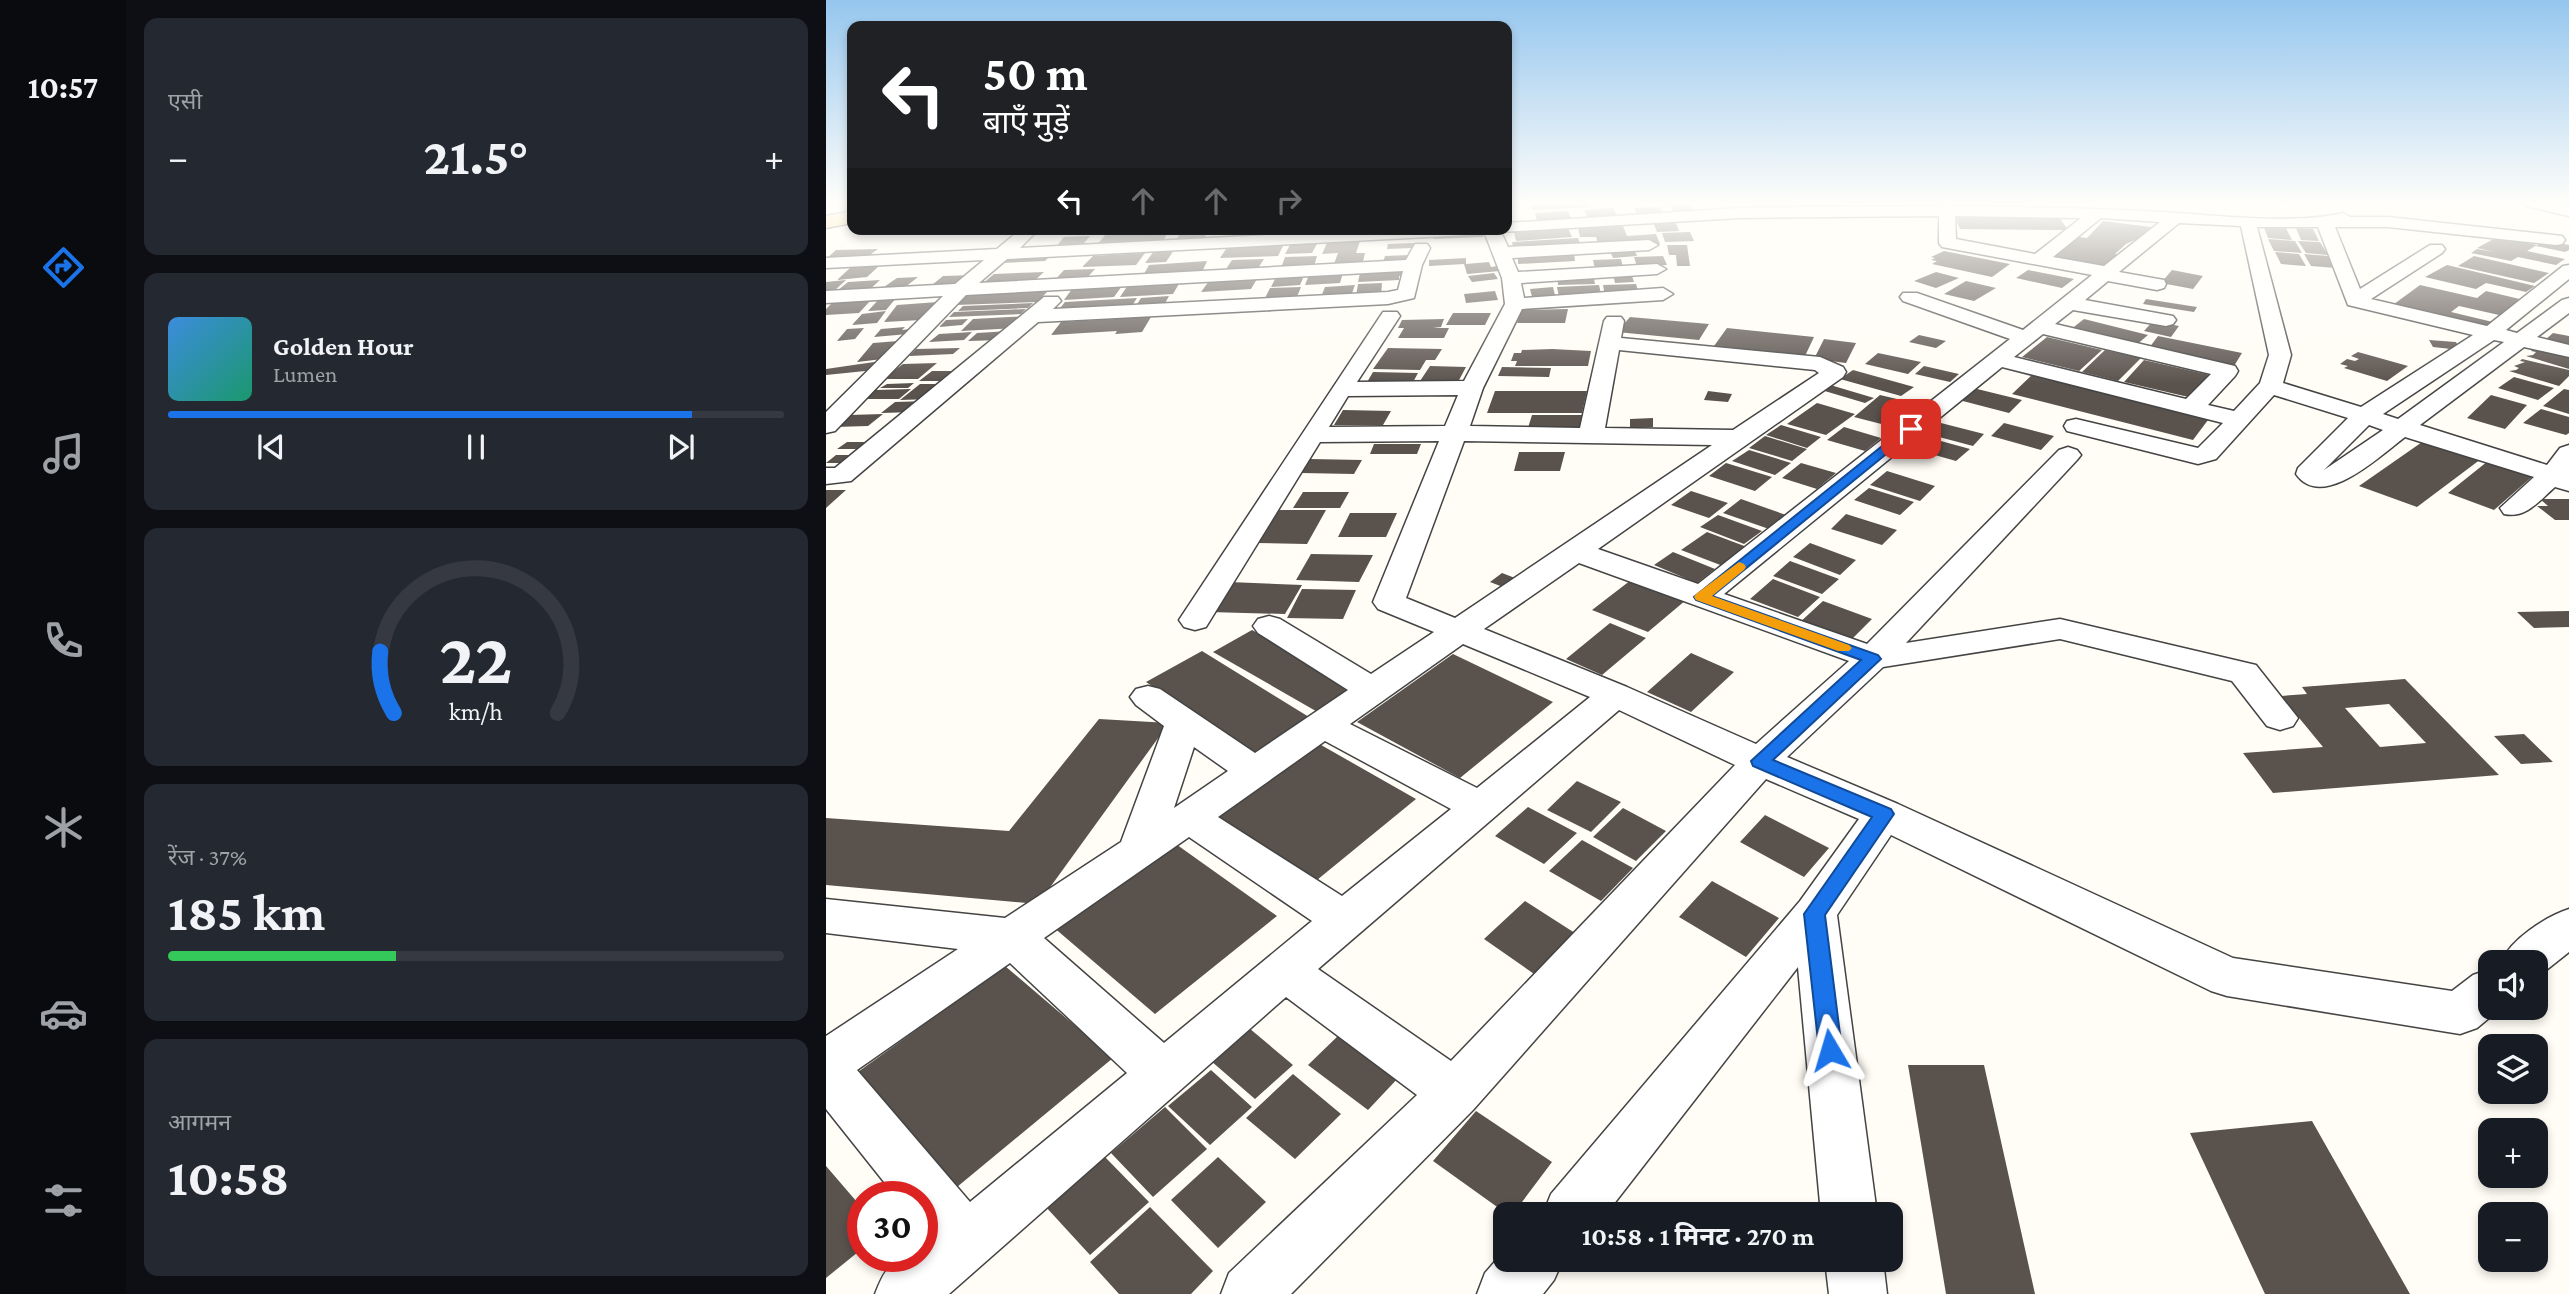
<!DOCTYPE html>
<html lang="hi">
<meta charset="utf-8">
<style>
:root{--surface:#171b24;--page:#242831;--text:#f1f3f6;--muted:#9ea1a6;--line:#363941;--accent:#1a73e8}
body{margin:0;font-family:"Crimson Pro","Noto Sans Devanagari",serif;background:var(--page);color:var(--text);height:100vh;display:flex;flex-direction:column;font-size:26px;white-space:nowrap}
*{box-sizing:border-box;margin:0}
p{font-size:23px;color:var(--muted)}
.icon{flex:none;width:38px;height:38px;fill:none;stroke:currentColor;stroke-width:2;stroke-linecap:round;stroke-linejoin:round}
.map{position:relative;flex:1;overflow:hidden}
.details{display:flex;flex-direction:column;gap:18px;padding:18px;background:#0d0f14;width:700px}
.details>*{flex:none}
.hud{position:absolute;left:21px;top:21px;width:665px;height:214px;border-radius:14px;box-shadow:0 4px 10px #0003;background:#202124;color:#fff;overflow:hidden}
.buttons{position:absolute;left:1652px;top:950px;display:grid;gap:14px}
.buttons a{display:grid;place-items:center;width:70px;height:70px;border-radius:14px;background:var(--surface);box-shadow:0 4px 10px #0003;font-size:35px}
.speed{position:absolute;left:21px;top:1181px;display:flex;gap:14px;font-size:35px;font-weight:700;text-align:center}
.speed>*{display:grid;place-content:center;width:91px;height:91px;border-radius:50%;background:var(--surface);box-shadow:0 4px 10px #0003;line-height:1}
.speed .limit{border:10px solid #d22;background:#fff;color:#111}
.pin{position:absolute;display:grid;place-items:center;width:60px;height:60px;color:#fff;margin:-30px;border-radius:14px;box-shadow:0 4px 10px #0006}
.me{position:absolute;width:77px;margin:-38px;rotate:353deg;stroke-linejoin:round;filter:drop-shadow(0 0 5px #0008)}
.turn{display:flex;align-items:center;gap:24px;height:147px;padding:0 21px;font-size:32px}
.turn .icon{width:91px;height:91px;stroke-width:2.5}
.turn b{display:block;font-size:49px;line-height:60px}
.lanes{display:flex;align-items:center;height:66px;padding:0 21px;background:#0003;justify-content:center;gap:35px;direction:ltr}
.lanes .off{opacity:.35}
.big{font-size:52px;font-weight:700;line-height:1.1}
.details .widget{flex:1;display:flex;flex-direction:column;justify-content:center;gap:10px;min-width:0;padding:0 24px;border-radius:14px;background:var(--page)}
.details .dial{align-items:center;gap:0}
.dial svg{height:182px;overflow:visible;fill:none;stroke:var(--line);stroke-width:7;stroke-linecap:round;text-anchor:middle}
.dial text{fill:var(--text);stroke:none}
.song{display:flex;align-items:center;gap:21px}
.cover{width:84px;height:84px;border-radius:10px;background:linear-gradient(135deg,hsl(210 70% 55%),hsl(160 70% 35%))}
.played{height:7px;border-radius:4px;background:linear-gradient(90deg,var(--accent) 85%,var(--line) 85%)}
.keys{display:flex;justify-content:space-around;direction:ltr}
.heat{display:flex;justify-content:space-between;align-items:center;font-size:38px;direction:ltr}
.charge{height:10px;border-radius:5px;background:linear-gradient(90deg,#34c759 37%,var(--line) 0)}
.trip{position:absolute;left:667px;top:1202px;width:410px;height:70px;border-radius:14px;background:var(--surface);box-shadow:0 4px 10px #0003;font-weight:700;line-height:70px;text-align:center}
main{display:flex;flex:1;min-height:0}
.tab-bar{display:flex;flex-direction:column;width:126px;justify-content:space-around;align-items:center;background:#090b0e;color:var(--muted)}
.tab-bar .icon{width:49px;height:49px}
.tab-bar .active{color:var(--accent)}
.tab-bar b{font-size:32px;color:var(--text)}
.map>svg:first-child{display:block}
.building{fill:#5a524d;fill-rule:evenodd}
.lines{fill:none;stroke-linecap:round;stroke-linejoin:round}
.minor-casing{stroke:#444;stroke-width:3}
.major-casing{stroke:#222;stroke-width:3}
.minor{fill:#fff;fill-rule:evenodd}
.major{fill:#f9d66b;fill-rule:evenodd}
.route{fill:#1a73e8;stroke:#114b97;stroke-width:2}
.slow{fill:#f59e0b}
</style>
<main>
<nav class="tab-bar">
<b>10:57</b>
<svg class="icon active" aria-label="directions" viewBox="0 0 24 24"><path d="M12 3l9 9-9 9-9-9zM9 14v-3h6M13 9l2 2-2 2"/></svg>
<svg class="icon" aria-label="music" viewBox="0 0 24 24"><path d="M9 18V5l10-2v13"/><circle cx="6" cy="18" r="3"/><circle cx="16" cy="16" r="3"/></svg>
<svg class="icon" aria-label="phone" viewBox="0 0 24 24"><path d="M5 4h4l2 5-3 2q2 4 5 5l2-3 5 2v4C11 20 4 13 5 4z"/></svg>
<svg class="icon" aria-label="climate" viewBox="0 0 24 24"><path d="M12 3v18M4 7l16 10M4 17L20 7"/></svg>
<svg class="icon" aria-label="car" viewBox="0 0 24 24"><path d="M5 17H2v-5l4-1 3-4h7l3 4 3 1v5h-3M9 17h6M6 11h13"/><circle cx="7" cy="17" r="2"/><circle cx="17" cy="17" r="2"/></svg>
<svg class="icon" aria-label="filters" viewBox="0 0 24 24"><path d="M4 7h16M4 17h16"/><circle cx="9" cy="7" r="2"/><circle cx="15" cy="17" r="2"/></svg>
</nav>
<section class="details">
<div class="widget"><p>एसी</p>
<div class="heat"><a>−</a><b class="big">21.5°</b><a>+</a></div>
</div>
<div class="widget">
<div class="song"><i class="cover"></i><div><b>Golden Hour</b><p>Lumen</p></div></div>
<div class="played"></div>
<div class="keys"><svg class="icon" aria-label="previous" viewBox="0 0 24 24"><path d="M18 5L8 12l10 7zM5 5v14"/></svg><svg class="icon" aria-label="pause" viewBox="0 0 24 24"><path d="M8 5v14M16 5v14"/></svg><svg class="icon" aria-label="next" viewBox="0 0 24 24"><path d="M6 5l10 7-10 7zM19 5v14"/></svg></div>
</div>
<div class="widget dial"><svg viewBox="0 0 100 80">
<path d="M14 69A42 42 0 1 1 86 69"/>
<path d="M14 69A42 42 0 0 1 8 42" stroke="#1a73e8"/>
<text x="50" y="56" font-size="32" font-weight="700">22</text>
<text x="50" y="72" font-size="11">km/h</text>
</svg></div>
<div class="widget"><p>रेंज · 37%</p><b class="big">185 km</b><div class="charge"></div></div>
<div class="widget"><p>आगमन</p><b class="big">10:58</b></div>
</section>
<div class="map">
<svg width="1743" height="1294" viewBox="0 0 1743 1294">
<rect width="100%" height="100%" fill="#fffdf5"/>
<path class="building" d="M704 203H763L765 207 707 210Z
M863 203 869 212 849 213 843 204Z
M927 203H1019V206L928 207Z
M1125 203H1165L1171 210 1132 211Z
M833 207 837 213 811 214 808 208Z
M787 208 791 216 762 218 758 210Z
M742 211 745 219 711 221 709 213Z
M1128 216 1233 217 1242 230 1134 229Z
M835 221 850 223 853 231 831 232 827 222Z
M1277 221 1325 227 1313 238 1300 244 1289 254 1294 255 1280 267 1227 257 1253 237 1261 238Z
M1437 225 1459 226 1466 240 1442 238Z
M797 226 801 236 830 234 834 244 773 247 770 237H754L752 228Z
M742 228 746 237 690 241 688 232Z
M1470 228 1487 229 1493 241 1475 240Z
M246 229H271L268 234 241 235Z
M383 229 378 239 350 241 355 231Z
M410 229H440L438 236 406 237Z
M343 231 336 242 271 245 280 234Z
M657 232V237L608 239V235Z
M864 232 868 241 839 242 836 233Z
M264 236 255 247 229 248 238 237Z
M1671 237 1711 245 1701 251 1739 259 1730 265 1692 257 1685 261 1645 253 1651 249 1669 252 1651 248Z
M752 238 755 246 688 251 686 242Z
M1442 239 1469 241 1476 253 1448 251Z
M1720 240 1743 245V250L1739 252 1710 246Z
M534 241 530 253H539L537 262 508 264 512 253 496 254 501 243Z
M1472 241 1494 242 1502 255 1480 253Z
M492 242 486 253 459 254 465 243Z
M588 243 587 248 561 249 562 244Z
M458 244 452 256 394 258 402 246Z
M841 245H861L864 266H851L850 255H843Z
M807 247 811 256 787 258 783 249Z
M52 249 41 257 0 259 10 250Z
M348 250 340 262 319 263 328 251Z
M1118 251 1184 264 1166 277 1106 264 1111 261 1105 260 1109 258 1105 257Z
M748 252 749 261 692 264V254Z
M1449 252 1473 254 1480 266 1455 264Z
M319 253 310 265 256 267 267 256Z
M1478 254 1503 256 1510 268 1485 266Z
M583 255 582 261 557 262 559 256Z
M224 256 219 261 175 263 181 258Z
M491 256 488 266 455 268 459 257Z
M837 256 841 265 811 267 808 257Z
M1648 256 1723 273 1708 283 1632 266Z
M640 258V264L663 262 665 267 671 266 674 271 641 274 638 264 603 266V260Z
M438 259 432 268 400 269 406 260Z
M795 259 797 268 769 269 767 260Z
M381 261 377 270 318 274 323 265Z
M1621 265 1709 286 1700 292 1660 283 1650 289 1599 277Z
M53 266 41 277 11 280 24 268Z
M269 269 259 280 228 281 238 270Z
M581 270V276H573V280L532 282 534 273Z
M1202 270 1248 279 1236 288 1190 278Z
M1346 270 1377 276 1367 289 1335 283Z
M218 272 207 282 156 284 168 274Z
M1110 272 1133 278 1110 288 1088 281Z
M517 273 514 283 479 285 483 275Z
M668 273 672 279 646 282 642 276Z
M805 273 808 282 789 283 787 274Z
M767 274 769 284 732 285 731 275Z
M149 275 133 287 101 289 117 276Z
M478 276 474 285 445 287 450 277Z
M92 277 78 288 55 289 71 278Z
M431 279 425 289 375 292 383 281Z
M20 280 8 291 0 292V282Z
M54 280 40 293 6 295 22 282Z
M1140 281 1170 288 1148 301 1118 294Z
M354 282 347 294 294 297 302 285Z
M556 283 555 295 530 296 532 284Z
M810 284 813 294 779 296 777 285Z
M529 285 525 296 495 297 499 287Z
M773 285 775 294 733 297 731 287Z
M1594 285 1651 298 1660 291 1702 301 1682 317 1633 306 1625 312 1671 323 1662 331 1564 307Z
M296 286 288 297 238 300 246 289Z
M475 287 470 299 438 300 444 288Z
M727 287 730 299 707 301 704 289Z
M225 288 211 302 129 305 145 291Z
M669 291 672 300 640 303 638 294Z
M343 296 337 307 308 309 315 298Z
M71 297 60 310 42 311 54 298Z
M311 298 304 309 230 313 239 302Z
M1320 299 1371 307 1368 312 1317 304Z
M45 300 33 313 0 315V309L6 303Z
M112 302 95 320 58 322 71 305Z
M207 303 202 308 132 311 137 306Z
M200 309 195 314 123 317 128 312Z
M742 309 739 323H691L696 310Z
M60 311 51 323 26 325 36 314Z
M627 313H665L659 325H620Z
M202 316 191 328 135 331 147 319Z
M325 317 316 332 289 334 291 331 225 335 235 322Z
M804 317 883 324 873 340 791 332Z
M142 319 136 325 113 327 120 320Z
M618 319 615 327 607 328H623L618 338H572L578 328H572L576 320Z
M1258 319 1322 335 1309 346 1244 330Z
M1327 321 1353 326 1345 337 1318 331Z
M79 327 76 330 85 329 82 334 48 337 55 329Z
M38 328 29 339 11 341 21 329Z
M901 328 988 337 979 356 888 346Z
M183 331 175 340 142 341 151 333Z
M146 332 138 340 103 342 113 334Z
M1727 333 1743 336V346L1719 340Z
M1093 335 1120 341 1110 348 1083 342Z
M1332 336 1416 353 1408 366 1323 348Z
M1221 337 1276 350 1253 371 1196 357Z
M998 339 1030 343 1020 363 988 359Z
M1603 340 1630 342 1634 350 1607 347Z
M72 341 57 359 31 362 47 343Z
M134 348 127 354 83 356 90 349Z
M562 348 616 349 609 360H600L594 370 547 369Z
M1708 348 1743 352V369L1700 356 1707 355 1710 352 1705 351Z
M726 349 765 351 762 366H689L691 361H685L688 353H695L696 350Z
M1279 350 1315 358 1292 381 1256 372Z
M1532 352 1582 366 1561 381 1518 368 1522 366 1514 364 1521 359 1529 361 1533 359 1525 356Z
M1052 353 1095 362 1082 374 1039 364Z
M1696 359 1743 370V376L1733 386 1683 371 1690 370 1693 368 1688 366 1699 362 1694 361Z
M1318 360 1388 376 1371 399 1298 382Z
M55 361 49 370 0 375V369Z
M111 363 92 379H57L77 364Z
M604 366 640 367 632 382 594 381Z
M1098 366 1133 374 1124 382 1089 374Z
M676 367 725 368 723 377 672 376Z
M1027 370 1088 387 1075 396 1014 379Z
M106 371H133L121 381H93Z
M547 372 592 373 586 384H540Z
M1208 373 1385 416 1367 440 1186 394Z
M1688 377 1728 388 1712 400 1672 388Z
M88 383 82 388H54L61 384Z
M94 384H124L106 399 74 400Z
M1001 384 1048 398 1039 403 992 389Z
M1143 387 1196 400 1183 413 1129 399Z
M85 389 73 399H37L49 390Z
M1738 389 1743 390V414L1717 406Z
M669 391H761L756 413H661Z
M882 391 906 394 902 402 878 400Z
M1054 395 1092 404 1067 427 1028 417Z
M1665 395 1701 405 1679 429 1641 418Z
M102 401 88 412 55 413 69 402Z
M991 403 1029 414 1000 435 961 424Z
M1715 409 1743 417V433L1740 435 1697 423Z
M517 410 565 411 557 425H508Z
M57 414 42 426 8 427 23 415Z
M706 415H757L754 431H701Z
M827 418V427L804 428V419Z
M1111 422 1158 434 1147 446 1098 433Z
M1178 423 1228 436 1215 450 1165 436Z
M955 425 995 437 981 448 940 435Z
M1018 427 1055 438 1039 451 1001 440Z
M939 436 981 449 966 461 923 448Z
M1104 438 1144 449 1130 461 1091 450Z
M1599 440 1655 459 1591 507 1533 486Z
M21 442H43L34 449H11Z
M548 444H595L591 454H544Z
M923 450 965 463 949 475 906 461Z
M693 452H739L734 471H688Z
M10 455H35L24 463H0Z
M484 459 536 460 528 474 475 473Z
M1662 461 1707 476 1668 510 1622 493Z
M900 463 946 477 929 491 883 476Z
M975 463 1010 473 991 489 956 478Z
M1061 471 1109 486 1094 501 1044 485Z
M1043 488 1088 502 1074 515 1028 500Z
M0 490H20L0 508Z
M865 491 902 503 883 518 845 505Z
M477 492H523L514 508H467Z
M915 499 960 515 943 529 897 513Z
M1714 499H1743V520H1729L1711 506H1722Z
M452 510H500L481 544 431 543Z
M524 513H571L560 537H512Z
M1020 514 1071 530 1056 545 1005 529Z
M892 515 936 531 918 544 874 527Z
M881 532 921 547 897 566 855 550Z
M984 543 1030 560 1014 575 967 557Z
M847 552 889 569 871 583 828 565Z
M485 554 547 555 533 582 470 580Z
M964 561 1013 579 996 594 947 576Z
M676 573 689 578 677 587 664 582Z
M947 579 994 597 972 617 924 599Z
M805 580 860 600 822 632 766 610Z
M403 582 476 585 459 614 383 612Z
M476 589 530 590 517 619 461 618Z
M997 601 1046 619 1022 643 972 624Z
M1743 611V627L1708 628 1691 612Z
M784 623 820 638 776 675 740 659Z
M426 630 534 688 495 714 387 652Z
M376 651 483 717 428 753 320 682Z
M865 653 908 672 865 712 821 692Z
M627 654 727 702 634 778 531 722Z
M1579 679 1673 775 1447 793 1417 753 1497 747 1455 696 1481 694 1476 687ZM1563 704 1600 743 1554 747 1519 708Z
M273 719 343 723 212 904 0 885V818L183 831Z
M1698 734 1727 762 1695 764 1668 736Z
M488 741 590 799 491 880 387 813Z
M751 781 795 802 765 832 721 810Z
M702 807 751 833 718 864 669 836Z
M797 808 840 831 810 861 767 837Z
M939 815 1003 848 978 877 914 842Z
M756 840 807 868 775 901 723 871Z
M347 842 451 916 329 1014 226 926Z
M886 881 953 918 920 957 853 917Z
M699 901 752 935 711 976 658 939Z
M179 966 287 1058 131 1187 25 1077Z
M423 1028 467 1065 429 1099 385 1061Z
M515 1033 574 1076 542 1110 482 1065Z
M1082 1065H1158L1209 1294H1120Z
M385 1070 426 1107 384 1145 342 1106Z
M467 1074 515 1114 469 1159 420 1118Z
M339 1107 381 1149 327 1197 285 1153Z
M650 1111 726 1162 687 1214H681L607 1161Z
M1486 1121 1584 1294H1439L1364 1133Z
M278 1156 323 1202 264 1255 219 1206Z
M392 1157 440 1202 392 1248 345 1200Z
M0 1166 37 1209V1248L0 1278Z
M324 1207 387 1271 365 1294H293L264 1262Z"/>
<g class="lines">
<defs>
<path id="minor" d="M1117 203 1128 206C1198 207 1267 208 1336 212 1388 215 1468 225 1517 213L1524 217H1562L1736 236 1739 240 1736 244 1730 245 1562 227H1509L1534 289 1604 245H1616L1619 249 1616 253 1545 299 1661 326 1737 266 1743 265V279L1680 330 1691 333 1736 300 1743 298V313L1711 337 1743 345V357L1698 347 1594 425 1721 465 1734 448 1743 445V491L1729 487C1714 500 1700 519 1678 514L1674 508 1708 477 1579 437C1555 455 1496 512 1470 474L1472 468 1522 418 1448 395 1390 459 1372 464 1241 431 1238 426 1241 421 1250 419 1372 448 1397 423 1176 367 898 594 1041 644 1233 450 1242 447 1251 450 1255 455 1251 460 1080 643 1234 619 1430 665 1472 718 1467 726 1454 730 1441 726 1406 681 1234 639 1057 667 961 757 1072 804 1407 958 1626 991 1647 975 1664 969V1008H1675L1651 1028 1634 1034 1401 996 1385 991 1065 835 1011 915 1051 1214H995L972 967 780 1214H717L725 1194 974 901 1033 819 940 779 647 1110 465 1294H395L403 1273 591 1095 460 997 123 1294H49C59 1268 66 1256 96 1256V1241L102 1237 96 1230V1197H70L0 1109V1036L132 949 0 933V899L179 918 295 842 338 726 310 705 304 697 310 689 322 686 334 689 429 753 522 690 432 633 427 626 432 619 443 616 454 619 545 674 608 632 552 609 547 602 613 441 494 442 380 627 369 630 358 627 353 620 557 312H571L574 316 531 382 638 381 679 304 676 278 659 234 181 259 153 283 580 260 589 244H601L604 248 596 265 588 298 562 304 212 322 25 481 0 484V468H9L218 297H232L235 301 227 309 562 292 572 290 577 271 140 295 9 431 0 433V412L117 296 0 303V291L129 284 158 260 0 268V258L171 249 195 229H213L194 248 555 229H681V223L913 208 1114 206ZM1113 216V243L1116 247 1266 275 1197 330 1091 293H1077L1074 297 1077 301 1184 339 872 584 772 549 1017 377 1020 372 1017 367 994 357 795 338 798 321 795 317H781L778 321 754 428 644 426 657 388 696 309 837 300 847 294 837 288 698 298 695 283 831 274 840 269 831 264 692 272 686 258 823 250 832 245 823 240 682 247 675 232 913 218ZM1129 216 1255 218 1209 254 1130 239ZM1275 218 1334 222 1278 266 1227 257ZM1353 223 1415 226 1443 355 1434 383 1408 411 1382 405 1409 376 1412 371 1409 366 1229 324 1247 310 1340 326 1347 324 1350 320 1347 316 1259 300 1282 281 1331 290 1338 288 1340 284 1338 280 1293 272ZM1431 227H1492L1522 305 1647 335 1535 407 1457 383 1465 355ZM1217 334 1385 374 1360 399 1188 357ZM1668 340 1678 342 1572 419 1557 414ZM793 350 989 370 993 373 907 430 779 428ZM632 395 619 426 503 427 522 396ZM1543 425 1557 430 1498 470ZM638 441 886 445 629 618 580 598ZM753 563 1023 661 930 744 801 687 658 629ZM637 644 764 697 651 788 524 724ZM793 710 909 765 625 1061 492 969ZM499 741 625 809 516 896 392 817ZM368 747 402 771 348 808ZM363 837 486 921 338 1043 218 938ZM184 963 301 1073 144 1202 31 1070Z
M1698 203 1743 206V216L1700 206Z
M1743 909V952L1714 975 1710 977V962H1675C1685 939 1719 917 1743 909Z
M679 1250V1260H737L728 1280 717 1294H651L659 1273Z
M999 1260H1057L1061 1294H1003Z"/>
<path id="major" d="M26 211V223L0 228V216Z"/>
</defs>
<use href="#minor" class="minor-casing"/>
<use href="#major" class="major-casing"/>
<use href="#minor" class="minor"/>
<use href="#major" class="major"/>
</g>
<linearGradient id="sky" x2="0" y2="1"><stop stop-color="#95c6ee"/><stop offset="0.53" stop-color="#fffefa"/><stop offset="1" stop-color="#fffefa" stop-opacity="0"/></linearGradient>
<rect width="1743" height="384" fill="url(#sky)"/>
<path class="route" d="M1081 426 1091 429 886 596 1052 655 1055 659 947 760 1065 809 1068 814 999 915 1016 1050 1013 1058 1004 1061 996 1058 993 1050 978 914 1046 817 927 766 925 761 1035 660 870 600 868 597Z"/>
<path class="slow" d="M913 562 918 564 920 567 918 570 886 596 1023 645 1026 648 1023 651H1012L870 600 868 597 870 594Z"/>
</svg>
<div class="buttons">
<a><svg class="icon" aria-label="sound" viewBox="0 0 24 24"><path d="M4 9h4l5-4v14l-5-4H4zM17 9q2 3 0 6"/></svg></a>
<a><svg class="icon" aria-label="layers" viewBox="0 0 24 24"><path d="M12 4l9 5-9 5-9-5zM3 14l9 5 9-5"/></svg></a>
<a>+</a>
<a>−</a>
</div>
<div class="speed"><div class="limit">30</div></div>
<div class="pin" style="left:1085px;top:429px;background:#d93025"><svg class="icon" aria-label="arrive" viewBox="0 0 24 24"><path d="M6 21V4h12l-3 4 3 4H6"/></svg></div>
<svg class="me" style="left:1004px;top:1050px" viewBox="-20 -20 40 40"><path d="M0-17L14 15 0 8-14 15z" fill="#1a73e8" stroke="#fff" stroke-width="4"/></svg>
<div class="trip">10:58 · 1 मिनट · 270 m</div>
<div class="hud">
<div class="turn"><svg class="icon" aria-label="left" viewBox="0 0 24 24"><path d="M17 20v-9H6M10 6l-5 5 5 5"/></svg><div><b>50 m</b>बाएँ मुड़ें</div></div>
<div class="lanes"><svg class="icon" aria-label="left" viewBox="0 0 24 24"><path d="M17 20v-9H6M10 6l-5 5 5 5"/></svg><svg class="icon off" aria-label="ahead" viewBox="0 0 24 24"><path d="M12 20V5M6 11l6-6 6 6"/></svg><svg class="icon off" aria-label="ahead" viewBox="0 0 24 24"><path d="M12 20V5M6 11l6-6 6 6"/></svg><svg class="icon off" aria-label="right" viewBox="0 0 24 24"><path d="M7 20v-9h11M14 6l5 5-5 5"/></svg></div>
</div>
</div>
</main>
